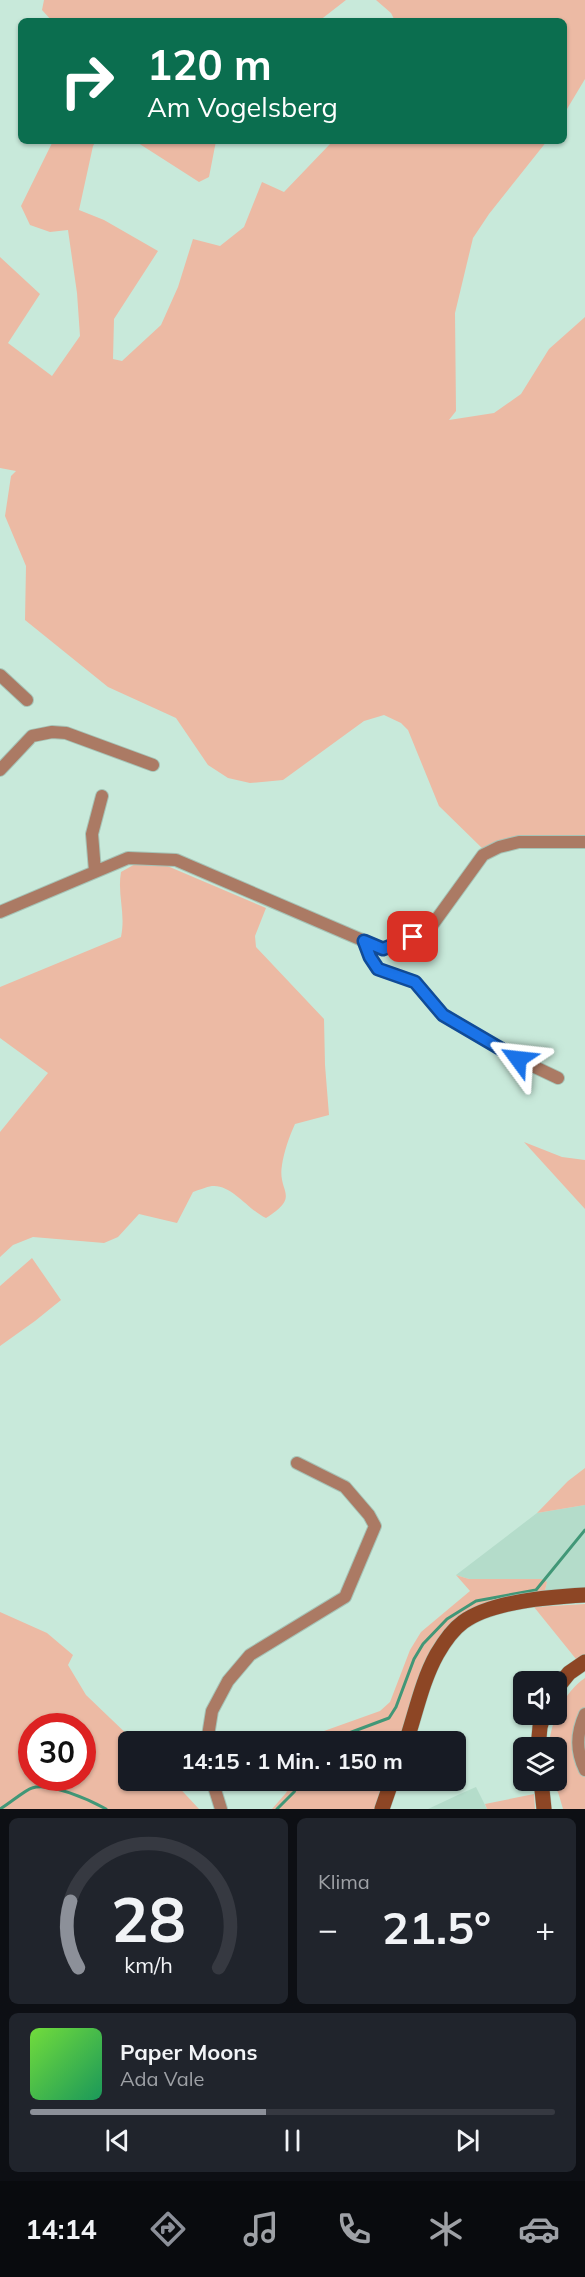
<!DOCTYPE html>
<html lang="de">
<meta charset="utf-8">
<style>
:root{--surface:#171b24;--page:#20242c;--text:#f1f3f6;--muted:#9ea1a6;--line:#363941;--accent:#8c9099}
body{margin:0;font-family:Mulish,sans-serif;background:var(--page);color:var(--text);height:100vh;display:flex;flex-direction:column;font-size:22px;white-space:nowrap}
*{box-sizing:border-box;margin:0}
p{font-size:20px;color:var(--muted)}
.icon{flex:none;width:33px;height:33px;fill:none;stroke:currentColor;stroke-width:2;stroke-linecap:round;stroke-linejoin:round}
.map{position:relative;height:1809px;overflow:hidden}
.panel{display:flex;flex-direction:column;gap:9px;padding:9px;background:#0d0f14;flex:1}
.panel>*{flex:none}
.banner{position:absolute;left:18px;top:18px;width:549px;height:126px;border-radius:9px;box-shadow:0 2px 4px #0004;background:#0b6e4f;color:#fff;overflow:hidden}
.buttons{position:absolute;left:513px;top:1671px;display:grid;gap:12px}
.buttons a{display:grid;place-items:center;width:54px;height:54px;border-radius:9px;background:var(--surface);box-shadow:0 2px 4px #0004;font-size:30px}
.speed{position:absolute;left:18px;top:1713px;display:flex;gap:12px;font-size:30px;font-weight:700;text-align:center}
.speed>*{display:grid;place-content:center;width:78px;height:78px;border-radius:50%;background:var(--surface);box-shadow:0 2px 4px #0004;line-height:1}
.speed .limit{border:9px solid #d22;background:#fff;color:#111}
.pin{position:absolute;display:grid;place-items:center;width:51px;height:51px;color:#fff;margin:-26px;border-radius:12px;box-shadow:0 3px 9px #0006}
.me{position:absolute;width:66px;margin:-33px;rotate:300deg;stroke-linejoin:round;filter:drop-shadow(0 0 4px #0008)}
.turn{display:flex;align-items:center;gap:21px;height:126px;padding:0 30px;font-size:27px}
.turn .icon{width:78px;height:78px;stroke-width:2.5}
.turn b{display:block;font-size:42px;line-height:51px}
.big{font-size:45px;font-weight:700;line-height:1.1}
.panel .card{flex:1;display:flex;flex-direction:column;justify-content:center;gap:9px;min-width:0;padding:0 21px;border-radius:9px;background:var(--page)}
.panel .dial{align-items:center;gap:0}
.dial svg{height:156px;overflow:visible;fill:none;stroke:var(--line);stroke-width:7;stroke-linecap:round;text-anchor:middle}
.dial text{fill:var(--text);stroke:none}
.song{display:flex;align-items:center;gap:18px}
.cover{width:72px;height:72px;border-radius:9px;background:linear-gradient(135deg,hsl(100 70% 55%),hsl(150 70% 35%))}
.played{height:6px;border-radius:3px;background:linear-gradient(90deg,var(--accent) 45%,var(--line) 45%)}
.keys{display:flex;justify-content:space-around;direction:ltr}
.heat{display:flex;justify-content:space-between;align-items:center;font-size:33px;direction:ltr}
.panel .tiles{flex:1;display:grid;gap:9px;grid-template-columns:1fr 1fr}
.card:last-child{grid-column:span 2}
.trip{position:absolute;left:118px;top:1731px;width:348px;height:60px;border-radius:9px;background:var(--surface);box-shadow:0 2px 4px #0004;font-weight:700;line-height:60px;text-align:center}
.tabs{display:flex;height:96px;justify-content:space-around;align-items:center;background:#090b0e;color:var(--muted)}
.tabs .icon{width:42px;height:42px}
.tabs .on{color:var(--accent)}
.tabs b{font-size:27px;color:var(--text)}
.map>svg:first-child{display:block}
.built{fill:#b4dcca}
.green{fill:#ecbaa4;fill-rule:evenodd}
.lines{fill:none;stroke-linecap:round;stroke-linejoin:round}
.stream{stroke:#419777;stroke-width:3}
.minor-casing{stroke:#a6c3b6;stroke-width:14}
.secondary-casing{stroke:#a6c3b6;stroke-width:16}
.minor{stroke:#ab7a64;stroke-width:12}
.secondary{stroke:#8d4625;stroke-width:15}
.route-casing{stroke:#114b97;stroke-width:15}
.route{stroke:#1a73e8;stroke-width:10}
</style>
<div class="map">
<svg width="585" height="1809" viewBox="0 0 585 1809">
<rect width="100%" height="100%" fill="#c8e9da"/>
<path class="built" d="M585 1505V1591H545L547 1582 469 1579 456 1575 537 1513Z
M476 1787 487 1809H428L460 1794Z"/>
<path class="green" d="M44 0H346L319 21H52L42 10Z
M376 0H585V79L564 114V21H395L391 13Z
M53 141H96L93 146 79 210 104 220 158 251 114 319 113 359 122 361 161 325 178 287 193 239 220 246 244 227 262 182 284 192 330 144 337 141H547L489 214 473 238 455 313 456 411 449 420 494 413 521 394 549 349 585 317V842L484 850 439 806 408 730 401 723 384 715 364 721 283 780 250 783 228 778 208 765 176 718 108 687 25 620 26 566 5 516 11 476 16 471 0 468V257L40 294 8 343 52 376 80 336 77 293 68 230 50 232 30 225 21 206Z
M135 141H216L209 177 199 182Z
M137 863 165 865 266 908 255 936 256 947 324 1019 325 1065 329 1115 295 1124C289 1137 284 1152 282 1165 277 1193 302 1195 266 1218 248 1210 232 1184 212 1186 206 1187 199 1190 193 1192L177 1223 139 1214 118 1237 104 1243 33 1237 13 1245 0 1257V1132L48 1073 0 1038V987L121 937C126 913 117 895 121 872Z
M524 1142 562 1157 585 1160V1209Z
M32 1258 61 1300 35 1321 0 1346V1286Z
M585 1468V1505L537 1513 568 1481Z
M456 1575 469 1579H541L547 1582 545 1591 485 1604 443 1634 430 1652 424 1665 401 1741 313 1742 324 1731 380 1711 390 1702 410 1650 421 1632 470 1591Z
M585 1604V1654L576 1659 534 1607Z
M0 1612 47 1633 73 1655 68 1665 86 1695 134 1741 129 1742V1780L173 1781 199 1809H0ZM32 1726H82V1778H32Z
M585 1678V1809H563L558 1792 549 1784V1781L556 1780V1748L549 1747C550 1723 564 1692 585 1678Z
M292 1781H388L378 1809H272L286 1793Z
M534 1794 535 1809H487L485 1804Z"/>
<g class="lines">
<path class="stream" d="M325 1742 389 1718 396 1707 414 1659 423 1644 447 1619 476 1601 536 1590 585 1530
M0 1809C9 1804 25 1790 32 1788 50 1782 90 1800 106 1809
M277 1809 294 1792 300 1780"/>
<defs>
<path id="minor" d="M0 675 27 700
M0 770 32 736 52 732 66 733 153 765
M95 871 92 834 102 796
M0 912 128 858 176 860 383 949 428 931 483 855 499 847 519 842H585
M364 941 370 957 378 969 415 982 443 1015 518 1059 558 1078
M585 1714C576 1734 576 1751 585 1770
M207 1742 212 1711 228 1681 250 1655 345 1597 375 1526 369 1515 345 1487 297 1463
M212 1780 221 1809"/>
<path id="secondary" d="M556 1689 569 1673 585 1662
M406 1742C416 1712 422 1681 437 1654 444 1642 452 1630 463 1622 492 1601 550 1597 585 1595
M538 1748 540 1727 544 1714
M541 1780 544 1809
M382 1809 392 1780"/>
</defs>
<use href="#minor" class="minor-casing"/>
<use href="#secondary" class="secondary-casing"/>
<use href="#minor" class="minor"/>
<use href="#secondary" class="secondary"/>
</g>
<g class="lines">
<defs>
<path id="route" d="M413 937 383 949 364 941 370 957 378 969 415 982 443 1015 518 1059"/>
</defs>
<use href="#route" class="route-casing"/>
<use href="#route" class="route"/>
</g>
</svg>
<div class="buttons">
<a><svg class="icon" aria-label="sound" viewBox="0 0 24 24"><path d="M4 9h4l5-4v14l-5-4H4zM17 9q2 3 0 6"/></svg></a>
<a><svg class="icon" aria-label="layers" viewBox="0 0 24 24"><path d="M12 4l9 5-9 5-9-5zM3 14l9 5 9-5"/></svg></a>
</div>
<div class="speed"><div class="limit">30</div></div>
<div class="pin" style="left:413px;top:937px;background:#d93025"><svg class="icon" aria-label="arrive" viewBox="0 0 24 24"><path d="M6 21V4h12l-3 4 3 4H6"/></svg></div>
<svg class="me" style="left:518px;top:1059px" viewBox="-20 -20 40 40"><path d="M0-17L14 15 0 8-14 15z" fill="#1a73e8" stroke="#fff" stroke-width="4"/></svg>
<div class="trip">14:15 · 1 Min. · 150 m</div>
<div class="banner">
<div class="turn"><svg class="icon" aria-label="right" viewBox="0 0 24 24"><path d="M7 20v-9h11M14 6l5 5-5 5"/></svg><div><b>120 m</b>Am Vogelsberg</div></div>
</div>
</div>
<section class="panel">
<div class="tiles">
<div class="card dial"><svg viewBox="0 0 100 80">
<path d="M14 69A42 42 0 1 1 86 69"/>
<path d="M14 69A42 42 0 0 1 10 35" stroke="#8c9099"/>
<text x="50" y="56" font-size="32" font-weight="700">28</text>
<text x="50" y="72" font-size="11">km/h</text>
</svg></div>
<div class="card"><p>Klima</p>
<div class="heat"><a>−</a><b class="big">21.5°</b><a>+</a></div>
</div>
<div class="card">
<div class="song"><i class="cover"></i><div><b>Paper Moons</b><p>Ada Vale</p></div></div>
<div class="played"></div>
<div class="keys"><svg class="icon" aria-label="previous" viewBox="0 0 24 24"><path d="M18 5L8 12l10 7zM5 5v14"/></svg><svg class="icon" aria-label="pause" viewBox="0 0 24 24"><path d="M8 5v14M16 5v14"/></svg><svg class="icon" aria-label="next" viewBox="0 0 24 24"><path d="M6 5l10 7-10 7zM19 5v14"/></svg></div>
</div>
</div>
</section>
<nav class="tabs">
<b>14:14</b>
<svg class="icon on" aria-label="directions" viewBox="0 0 24 24"><path d="M12 3l9 9-9 9-9-9zM9 14v-3h6M13 9l2 2-2 2"/></svg>
<svg class="icon" aria-label="music" viewBox="0 0 24 24"><path d="M9 18V5l10-2v13"/><circle cx="6" cy="18" r="3"/><circle cx="16" cy="16" r="3"/></svg>
<svg class="icon" aria-label="phone" viewBox="0 0 24 24"><path d="M5 4h4l2 5-3 2q2 4 5 5l2-3 5 2v4C11 20 4 13 5 4z"/></svg>
<svg class="icon" aria-label="climate" viewBox="0 0 24 24"><path d="M12 3v18M4 7l16 10M4 17L20 7"/></svg>
<svg class="icon" aria-label="car" viewBox="0 0 24 24"><path d="M5 17H2v-5l4-1 3-4h7l3 4 3 1v5h-3M9 17h6M6 11h13"/><circle cx="7" cy="17" r="2"/><circle cx="17" cy="17" r="2"/></svg>
</nav>
